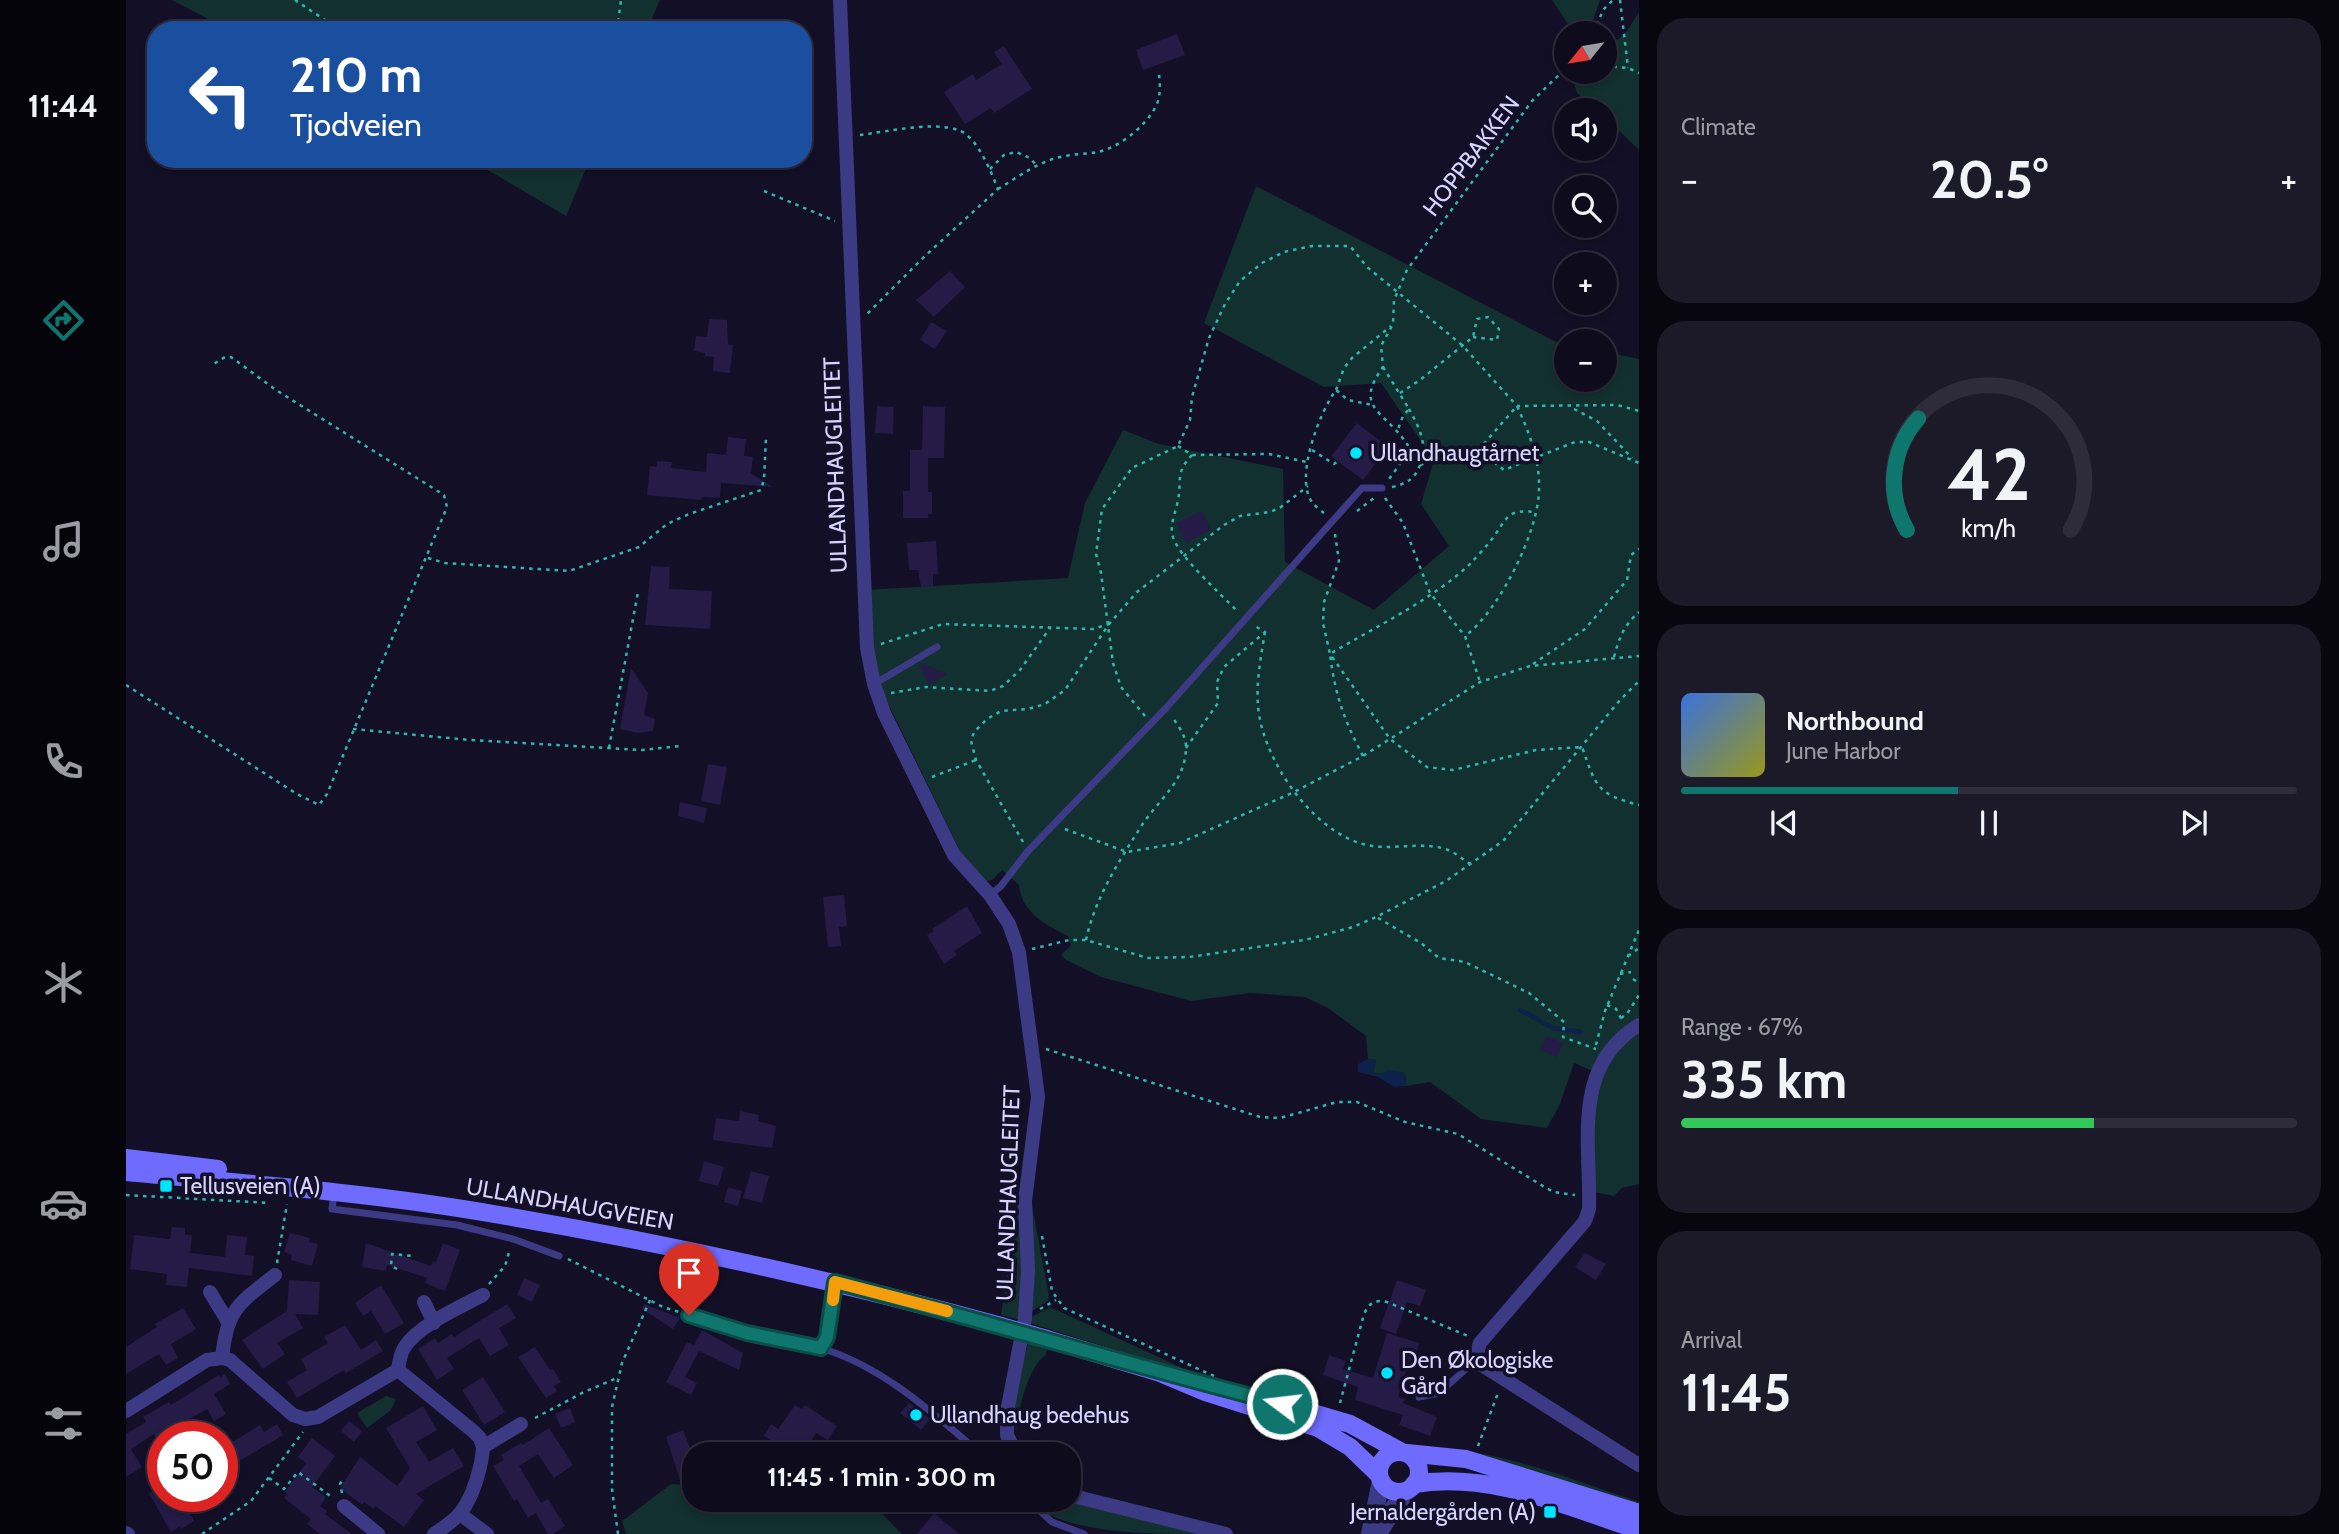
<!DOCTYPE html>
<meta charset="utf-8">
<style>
:root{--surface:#0e0b1c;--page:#1c1929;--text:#f1f3f6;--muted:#9b9ba3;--line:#2e2b3b;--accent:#0f766e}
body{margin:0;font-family:Cabin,sans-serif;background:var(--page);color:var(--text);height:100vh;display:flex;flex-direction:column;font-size:26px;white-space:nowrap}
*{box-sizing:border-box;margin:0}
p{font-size:23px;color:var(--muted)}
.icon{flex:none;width:38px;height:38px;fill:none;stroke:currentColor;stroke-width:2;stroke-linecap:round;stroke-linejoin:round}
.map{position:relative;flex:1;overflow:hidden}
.side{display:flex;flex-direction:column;gap:18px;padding:18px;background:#08060f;width:700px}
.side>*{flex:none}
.banner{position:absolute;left:21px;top:21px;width:665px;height:147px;border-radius:28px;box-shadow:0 4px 10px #0003,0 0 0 2px var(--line);background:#1a4fa0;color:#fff;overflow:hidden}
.needle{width:46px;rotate:240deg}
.controls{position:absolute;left:1428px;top:21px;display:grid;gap:14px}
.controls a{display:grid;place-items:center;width:63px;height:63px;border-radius:50%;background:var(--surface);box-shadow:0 4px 10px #0003,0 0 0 2px var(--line);font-size:35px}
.speed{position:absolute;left:21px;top:1421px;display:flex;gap:14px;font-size:35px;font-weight:700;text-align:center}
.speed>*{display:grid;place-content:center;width:91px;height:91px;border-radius:50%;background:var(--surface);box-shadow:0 4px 10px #0003,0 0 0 2px var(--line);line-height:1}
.speed .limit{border:10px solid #d22;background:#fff;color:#111}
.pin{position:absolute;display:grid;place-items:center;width:60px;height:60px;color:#fff;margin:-72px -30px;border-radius:50% 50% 50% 0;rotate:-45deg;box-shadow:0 0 7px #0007}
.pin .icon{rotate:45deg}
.me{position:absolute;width:77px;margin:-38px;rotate:285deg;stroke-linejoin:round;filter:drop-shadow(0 0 5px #0008)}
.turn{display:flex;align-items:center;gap:24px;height:147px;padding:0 28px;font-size:32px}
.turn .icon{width:91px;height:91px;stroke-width:2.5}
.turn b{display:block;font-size:49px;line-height:60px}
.big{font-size:52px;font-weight:700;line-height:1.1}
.side .widget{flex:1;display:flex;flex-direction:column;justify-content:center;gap:10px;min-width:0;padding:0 24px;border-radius:28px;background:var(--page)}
.side .dial{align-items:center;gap:0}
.dial svg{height:182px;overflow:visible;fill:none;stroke:var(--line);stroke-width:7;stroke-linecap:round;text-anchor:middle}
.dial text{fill:var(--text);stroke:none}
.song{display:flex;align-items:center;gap:21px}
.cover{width:84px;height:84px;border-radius:10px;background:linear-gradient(135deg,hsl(220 70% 55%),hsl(60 70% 35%))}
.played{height:7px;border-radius:4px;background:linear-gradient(90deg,var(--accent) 45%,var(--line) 45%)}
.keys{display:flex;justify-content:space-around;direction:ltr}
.heat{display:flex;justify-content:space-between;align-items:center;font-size:38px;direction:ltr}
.charge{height:10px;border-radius:5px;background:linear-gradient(90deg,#34c759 67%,var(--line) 0)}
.trip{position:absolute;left:556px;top:1442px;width:399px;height:70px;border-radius:28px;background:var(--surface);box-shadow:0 4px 10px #0003,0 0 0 2px var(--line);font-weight:700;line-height:70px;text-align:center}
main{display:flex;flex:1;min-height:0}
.tabs{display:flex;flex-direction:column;width:126px;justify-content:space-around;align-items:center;background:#06040b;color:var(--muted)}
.tabs .icon{width:49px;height:49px}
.tabs .on{color:var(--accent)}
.tabs b{font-size:32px;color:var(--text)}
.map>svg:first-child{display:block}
.green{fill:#12302f}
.water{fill:#0c2248}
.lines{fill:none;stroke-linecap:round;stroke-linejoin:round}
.stream{stroke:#0c2248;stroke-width:4.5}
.building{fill:#241b47}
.path{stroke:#2fb8b0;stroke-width:2.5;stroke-dasharray:3.5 5;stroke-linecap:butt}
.service{stroke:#3d3a85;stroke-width:7}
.minor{stroke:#3d3a85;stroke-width:14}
.tertiary{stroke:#3d3a85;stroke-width:18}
.secondary{stroke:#6f6bff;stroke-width:18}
.secondary-bridge{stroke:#6f6bff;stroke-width:18}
.route-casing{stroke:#0a4d48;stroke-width:18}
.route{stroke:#0f766e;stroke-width:12}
.slow{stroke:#f59e0b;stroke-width:12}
.poi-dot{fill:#00e5ff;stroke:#130f26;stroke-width:2.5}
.labels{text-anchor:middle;stroke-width:7;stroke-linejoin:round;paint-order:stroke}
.street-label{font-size:23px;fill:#d9d4ff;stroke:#130f26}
.poi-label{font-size:23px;fill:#d9d4ff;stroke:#130f26;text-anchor:start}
</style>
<main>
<nav class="tabs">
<b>11:44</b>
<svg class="icon on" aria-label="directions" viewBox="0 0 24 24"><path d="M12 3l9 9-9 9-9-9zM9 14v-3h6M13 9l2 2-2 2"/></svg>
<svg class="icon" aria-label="music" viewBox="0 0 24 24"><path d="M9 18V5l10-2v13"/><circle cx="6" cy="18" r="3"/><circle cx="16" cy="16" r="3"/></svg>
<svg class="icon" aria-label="phone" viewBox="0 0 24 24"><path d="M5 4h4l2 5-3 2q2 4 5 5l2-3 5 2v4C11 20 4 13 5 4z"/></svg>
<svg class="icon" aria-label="climate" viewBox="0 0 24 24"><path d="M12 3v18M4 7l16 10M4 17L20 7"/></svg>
<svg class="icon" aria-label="car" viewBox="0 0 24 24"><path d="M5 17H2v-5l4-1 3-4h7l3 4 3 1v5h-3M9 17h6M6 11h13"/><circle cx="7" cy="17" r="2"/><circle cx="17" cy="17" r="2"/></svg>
<svg class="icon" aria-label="filters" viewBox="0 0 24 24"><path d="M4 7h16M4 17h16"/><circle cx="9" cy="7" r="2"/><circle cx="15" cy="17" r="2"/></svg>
</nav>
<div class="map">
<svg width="1513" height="1534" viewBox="0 0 1513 1534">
<rect width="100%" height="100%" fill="#130f26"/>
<path class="green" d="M46 0H534L521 30H103Z
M1426 0H1474L1463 33H1448Z
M1513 12V150L1479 117V110H1471L1451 93 1447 79 1455 72H1479V51L1501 31Z
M343 159H464L440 216Z
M1130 186 1440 347V380H1479V352L1513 359V1184L1496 1188 1488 1196 1468 1192 1467 1071 1448 1063 1434 1104 1421 1128 1355 1119 1304 1082 1280 1086 1279 1073C1268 1070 1258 1076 1247 1073L1250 1060 1242 1059 1240 1036 1202 1008 1179 997 1124 993 1065 1001 975 977 940 960 935 955 945 945 942 936C920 925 895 912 893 885L876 870 866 880 860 881 835 853 759 697 747 655 740 590 942 578 959 503 997 430 1033 444 1157 469 1159 562 1248 610 1323 546 1295 504 1308 460 1255 383 1198 387 1078 323Z
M905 1200 923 1296 922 1301 906 1311 908 1285Z
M891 1204H894L897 1253 894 1320 875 1315Z
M924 1307 1078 1378 904 1323 905 1317Z
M902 1343 921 1348 920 1355C902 1366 892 1411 890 1431L887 1404Z
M260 1396 270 1399 265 1410 241 1428 231 1413Z
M1347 1452C1404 1462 1459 1484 1513 1502V1505L1347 1456Z
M545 1484 569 1486V1500H742L776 1534H500L496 1521Z
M924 1500H937L1074 1534C1024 1534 965 1534 921 1514L920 1506Z"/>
<path class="water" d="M1242 1059 1250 1060 1247 1072C1252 1077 1257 1072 1263 1070L1279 1073 1280 1086 1268 1087 1252 1077 1232 1072V1064Z"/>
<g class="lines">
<path class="stream" d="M1394 1010 1427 1028 1455 1032"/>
</g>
<path class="building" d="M1051 34 1059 55 1017 70 1010 50Z
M878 46 906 89 868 113 865 108 839 124 818 92 847 74 850 80 876 64 868 52Z
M824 271 839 287 808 317 790 300Z
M583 319 601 320 602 344 607 345 604 373 587 371 588 357 579 356V353L568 351 570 336 581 337Z
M805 322 821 331 809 349 794 340Z
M751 406 768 407 767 434 749 433Z
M797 406 819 407 818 458H802V492H806V514H802V518H777V491H784V450H796Z
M1231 423 1262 447 1237 480 1205 456Z
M602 437 620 439 618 456 627 457 625 473 647 487 595 483 594 498 576 497 575 500 521 495 524 466 531 467V461L546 462 545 468 580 472 581 453 600 455Z
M1076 511 1085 530 1060 543 1050 523Z
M810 541 812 574H807V586L795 587 792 570H783L781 543Z
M525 566 544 567 543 589 586 591 584 629 519 625Z
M796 663 821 674 803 685 793 665Z
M505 668 522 693 518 715 529 719 527 731 512 733 494 729Z
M582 764 601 767 594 805 575 801Z
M554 802 581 808 578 823 552 816Z
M718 895 721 926 713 927 715 946 702 947 697 897Z
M841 906 856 933 828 951 831 955 818 964 801 935 808 931 806 929Z
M1420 1036 1437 1043 1431 1057 1414 1050Z
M614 1111 633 1115 632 1121 650 1126 646 1148 587 1140 590 1118 613 1121Z
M578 1161 598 1167 592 1186 573 1181Z
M625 1171 643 1176 636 1203 617 1198Z
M602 1187 616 1191 612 1206 598 1202Z
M46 1227 59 1228V1235H66L64 1253 99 1257 101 1235 121 1237 119 1255 128 1256 126 1276 63 1268 61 1287 40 1285 41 1274 4 1269 8 1235 44 1239Z
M164 1233 184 1238 183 1242 192 1244 186 1266 165 1260 166 1255 158 1252Z
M240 1243 305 1266 307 1261 310 1262 317 1243 334 1250 319 1291 299 1283 301 1278 261 1265 260 1271 236 1267Z
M1459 1253 1480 1264 1470 1280 1449 1267Z
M398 1278 414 1285 406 1302 391 1295Z
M163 1280 194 1282 192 1315 169 1314 177 1328 151 1343 159 1354 137 1369 116 1340 161 1311Z
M1271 1280 1300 1290 1294 1306 1281 1302 1270 1334 1254 1328Z
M255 1285 278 1323 259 1334 245 1311 237 1316 229 1303Z
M381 1304 390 1318 373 1328 383 1345 364 1356 353 1338 321 1358 328 1369 311 1380 292 1349 309 1338 312 1343 326 1334 328 1337Z
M518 1304 554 1318 547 1329 516 1309Z
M57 1308 70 1329 45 1344 52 1358 40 1365 33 1354 0 1374V1347L31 1327 29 1324Z
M219 1325 235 1350 250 1340 257 1351 220 1373 218 1370 171 1398 161 1382 181 1370 175 1359 202 1343 198 1337Z
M576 1330 617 1353 613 1370 573 1351 559 1377 571 1383 565 1395 540 1382 561 1342 568 1345Z
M1261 1333 1293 1343 1288 1361 1284 1359 1272 1397 1279 1399 1277 1403 1311 1417 1304 1436 1273 1425 1277 1415 1229 1400 1232 1387 1197 1375 1203 1355 1220 1361 1217 1369 1247 1378Z
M409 1347 424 1370 427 1369 435 1382 428 1386 431 1391 420 1398 392 1357Z
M99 1374 104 1384 88 1394 100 1414 88 1421 81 1409 42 1431 46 1437H29L28 1434 5 1449 16 1467 0 1477V1434L20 1422 17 1417 43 1402 45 1405 93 1375 94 1377Z
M357 1377 379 1412 358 1425 336 1390Z
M783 1403 804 1419 795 1430 774 1413Z
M669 1405 676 1409 679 1405 711 1426 702 1440 690 1433 677 1454H640L648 1442 638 1436 645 1424 652 1429Z
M297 1406 311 1430 290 1442 303 1462 327 1448 338 1466 290 1494 298 1500 278 1527 249 1506 247 1509 238 1502 236 1505 214 1488 234 1457 271 1486 284 1468 260 1428Z
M444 1408 449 1422 435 1428 429 1414Z
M223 1421 236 1431 228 1442 215 1431Z
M151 1424 157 1435 112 1462 102 1445 134 1425 138 1432Z
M423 1428 447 1465 428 1478 412 1454 393 1466 415 1503 422 1499 439 1526 427 1534H422L410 1513 402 1518 391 1499 388 1501 367 1466 378 1460 375 1455 395 1443 397 1445Z
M557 1430 569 1460V1477L555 1483 540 1437Z
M186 1438 209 1456 186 1487 200 1497 194 1506 201 1511 199 1514 226 1534H194L181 1524 185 1519 158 1498 161 1494 159 1492 180 1463 172 1457Z
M37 1484V1496H52L67 1518 68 1521 55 1529 54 1526 45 1532 23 1493Z
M808 1513 833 1534H791Z"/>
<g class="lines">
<path class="path" d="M169 0 214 30
M1494 0 1502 68
M491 30 495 0
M1468 33 1477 10 1487 0
M1479 66 1502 68 1513 73
M734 135C760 132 823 117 842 136 856 149 865 172 872 189L799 256 741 314
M864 169 878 155 890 152 904 158 911 166
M872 189C892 177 912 162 934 157 946 154 960 154 972 152 994 147 1020 126 1030 106 1035 96 1034 84 1033 74
M638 191 709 221
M1257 367 1283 409 1277 416 1271 432
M1210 390 1218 368 1226 358 1265 326
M1274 393 1294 380 1347 337 1351 319 1362 317 1373 329 1371 340 1347 337
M1283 409C1292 425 1303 446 1294 465
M1448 409 1471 421 1506 458
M1052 446 1066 455 1143 454 1181 462
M1186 450 1208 464 1212 461
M1349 450 1363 452 1370 464 1378 470 1449 442H1463L1513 463
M1259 452 1274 464 1263 479
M1066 455C1049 473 1056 479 1052 500 1050 512 1043 525 1047 537 1053 557 1095 594 1111 611
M1294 465 1327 452 1355 447 1391 406C1403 432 1414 460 1413 489 1413 531 1373 611 1339 636
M1266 487C1280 484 1289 479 1294 465 1288 457 1284 448 1279 441 1256 410 1228 407 1257 367L1255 346 1267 324 1268 300 1281 270 1406 101 1440 68
M1259 498 1277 523 1304 593 1339 636 1354 682
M1231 511 1248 498
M1198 513C1194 510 1189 506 1186 502 1168 478 1194 411 1210 390L1222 400 1246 405
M1209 534 1213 561 1198 602 1197 623 1204 654 1264 739 1301 767 1327 770 1410 750 1456 747C1470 786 1470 794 1513 805
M302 558 319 563 443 571 513 547 541 524 563 514 635 490 638 479 640 438
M1139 632C1135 655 1130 683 1132 706 1136 758 1185 830 1237 844 1264 852 1296 840 1322 850 1330 853 1338 860 1345 865
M755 644 817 624 967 629 983 624
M1488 657C1493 638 1498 625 1513 612
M1407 664 1459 629 1501 580 1505 555 1513 549
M0 685 171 794 193 805 201 794 321 507 318 495 150 390 105 357H99L86 365
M765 693 800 687 864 691 877 686 894 670 924 628
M1019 716 995 687 987 663 975 573 970 554 976 509 1006 468 1052 446 1064 420 1066 397 1083 338 1099 304 1114 281 1136 263 1158 252 1186 246H1224L1241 267 1336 345 1391 406 1491 405 1513 411
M227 729 344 740 516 750 555 746
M483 748 512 592
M1060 748 1092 703 1091 682 1098 667 1139 632 1129 626
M1237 756C1218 720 1209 695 1204 654 1249 627 1306 600 1344 564 1352 555 1362 545 1369 535 1383 514 1383 510 1410 512
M806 777 850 760
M939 829 1001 852 1054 843 1168 792 1237 756 1354 682 1404 666 1513 656
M897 842 850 760 845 741 848 732 861 719 875 711 902 709 919 704 939 690 983 624 1011 592 1098 525 1114 516 1144 512 1155 507 1182 486
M1252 918 1295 943 1313 958 1339 962 1403 993 1438 1022 1437 1037 1470 1049
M960 940C969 898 993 861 1016 825 1033 799 1060 781 1060 747 1060 736 1053 727 1047 718
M906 949 943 940H960L1022 958 1063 957 1179 940 1227 927 1250 917 1320 881 1377 841 1494 700 1513 681
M1502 956 1513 948
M1494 974 1505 972
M1507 979 1513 983
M1481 1005 1490 1009 1496 1020
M1495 1018 1501 1014 1513 995
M1470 1045 1479 1011 1513 930
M920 1049 1134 1117 1154 1118 1211 1102H1231L1279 1122 1332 1134 1420 1188 1428 1192 1449 1195
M0 1195 144 1203
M916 1236 926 1291 938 1308 1088 1376
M442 1259 537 1307 553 1312
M151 1263 161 1204
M271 1269 265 1266 266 1254 288 1256
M363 1284 379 1266 384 1249
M914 1309 930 1300
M1214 1403 1238 1314C1243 1303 1249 1299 1261 1302L1342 1336
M409 1418 458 1392 491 1378
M1352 1446 1372 1393
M143 1478 158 1489 172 1472 207 1498
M216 1493 214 1484 217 1479
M76 1534 125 1501 177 1432
M492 1534 486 1489V1407L496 1363 524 1300"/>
<path class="service" d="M748 684 811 647
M864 895 875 886 902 851 1040 708 1236 488H1256
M208 1193 206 1209 331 1225 387 1239 433 1256
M563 1315C606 1330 651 1336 694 1348 755 1365 808 1414 855 1454
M1293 1397 1313 1393 1351 1359
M867 1454 883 1439
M902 1500 926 1522 958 1534"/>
<path class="minor" d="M714 0 741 648 748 684 758 713 828 855 864 895 883 924 893 952 912 1097 899 1201 902 1271 899 1318 881 1412V1435L890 1454
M1513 1025C1445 1066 1465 1143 1463 1209L1459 1221 1354 1343C1351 1352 1350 1357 1356 1365L1513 1465
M84 1292 102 1322
M298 1302 308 1323
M696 1348 701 1337 709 1282
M96 1358C101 1309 112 1304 149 1275
M272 1370 347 1431 354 1438 357 1447 395 1424
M0 1411 81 1360 96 1358 104 1360 167 1415 179 1419 192 1417 272 1370C273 1363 274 1355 278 1348 291 1326 334 1307 357 1295
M943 1495 1100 1534
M218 1506 252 1534
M334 1514 361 1534
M0 1533 2 1534
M308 1534C317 1528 328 1521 335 1512 347 1497 356 1466 357 1447"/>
<path class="tertiary" d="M1244 1534 1255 1481
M1252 1534 1269 1506 1283 1489"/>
<path class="secondary" d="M0 1158 92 1169
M0 1172C123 1184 247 1193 368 1214 539 1243 708 1280 875 1326
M921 1339 1034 1373 1079 1392 1192 1428 1224 1447 1253 1475
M1153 1403 1224 1424 1274 1451
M1253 1472a20 20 0 1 1 40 0a20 20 0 1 1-40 0Z
M1281 1453 1340 1459 1513 1513
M1288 1484C1366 1471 1440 1507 1513 1530"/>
<path class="secondary-bridge" d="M875 1326 921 1339"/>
</g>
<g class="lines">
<defs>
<path id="route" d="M563 1315 621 1333 695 1348 701 1337 709 1282C859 1321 1007 1366 1156 1404"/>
</defs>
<use href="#route" class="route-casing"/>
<use href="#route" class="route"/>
<path class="slow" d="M707 1300 709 1282 821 1311"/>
</g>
<g class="poi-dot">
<circle cx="1230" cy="453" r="7"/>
<rect x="33" y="1179" width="14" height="14" rx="3.5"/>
<circle cx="1261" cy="1373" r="7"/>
<circle cx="790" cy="1415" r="7"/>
<rect x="1417" y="1505" width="14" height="14" rx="3.5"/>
</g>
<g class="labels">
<g class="street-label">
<text transform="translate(1345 156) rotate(-53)" y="8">HOPPBAKKEN</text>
<text transform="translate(709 465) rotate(-92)" y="8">ULLANDHAUGLEITET</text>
<text transform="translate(882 1193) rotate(-88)" y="8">ULLANDHAUGLEITET</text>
<text transform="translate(444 1204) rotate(10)" y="8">ULLANDHAUGVEIEN</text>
</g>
<g class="poi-label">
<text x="1244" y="461">Ullandhaugtårnet</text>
<text x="54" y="1194">Tellusveien (A)</text>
<text x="1275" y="1368">Den Økologiske<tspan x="1275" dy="26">Gård</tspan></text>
<text x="804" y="1423">Ullandhaug bedehus</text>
<text x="1410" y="1520" text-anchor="end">Jernaldergården (A)</text>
</g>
</g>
</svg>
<div class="controls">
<a><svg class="needle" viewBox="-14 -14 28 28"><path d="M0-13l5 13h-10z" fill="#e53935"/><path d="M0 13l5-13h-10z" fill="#9b9ba3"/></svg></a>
<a><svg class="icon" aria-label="sound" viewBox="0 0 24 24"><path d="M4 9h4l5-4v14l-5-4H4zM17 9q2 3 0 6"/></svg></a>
<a><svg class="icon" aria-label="search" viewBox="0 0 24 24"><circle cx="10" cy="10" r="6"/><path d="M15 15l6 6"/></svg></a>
<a>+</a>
<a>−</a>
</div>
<div class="speed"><div class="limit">50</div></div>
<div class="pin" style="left:563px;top:1315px;background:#d93025"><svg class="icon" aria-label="arrive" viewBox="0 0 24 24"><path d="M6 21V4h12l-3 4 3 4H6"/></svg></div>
<svg class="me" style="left:1156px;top:1404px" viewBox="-20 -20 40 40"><circle r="17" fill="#0f766e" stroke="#fff" stroke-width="3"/><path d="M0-11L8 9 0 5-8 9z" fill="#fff"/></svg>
<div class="trip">11:45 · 1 min · 300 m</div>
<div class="banner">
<div class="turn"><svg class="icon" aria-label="left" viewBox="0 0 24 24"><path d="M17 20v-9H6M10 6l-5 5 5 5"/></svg><div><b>210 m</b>Tjodveien</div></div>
</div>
</div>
<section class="side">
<div class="widget"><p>Climate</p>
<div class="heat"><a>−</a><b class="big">20.5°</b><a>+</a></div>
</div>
<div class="widget dial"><svg viewBox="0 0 100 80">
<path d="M14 69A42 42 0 1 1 86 69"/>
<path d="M14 69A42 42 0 0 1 19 20" stroke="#0f766e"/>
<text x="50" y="56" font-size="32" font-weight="700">42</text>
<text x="50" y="72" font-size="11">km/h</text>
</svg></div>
<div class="widget">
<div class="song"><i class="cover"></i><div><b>Northbound</b><p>June Harbor</p></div></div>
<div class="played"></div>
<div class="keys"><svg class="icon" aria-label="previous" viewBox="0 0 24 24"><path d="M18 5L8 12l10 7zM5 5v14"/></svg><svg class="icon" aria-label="pause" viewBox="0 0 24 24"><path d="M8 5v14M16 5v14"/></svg><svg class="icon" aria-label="next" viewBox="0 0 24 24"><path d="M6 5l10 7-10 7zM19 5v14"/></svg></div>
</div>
<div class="widget"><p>Range · 67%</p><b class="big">335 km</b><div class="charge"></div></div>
<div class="widget"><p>Arrival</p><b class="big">11:45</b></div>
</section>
</main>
